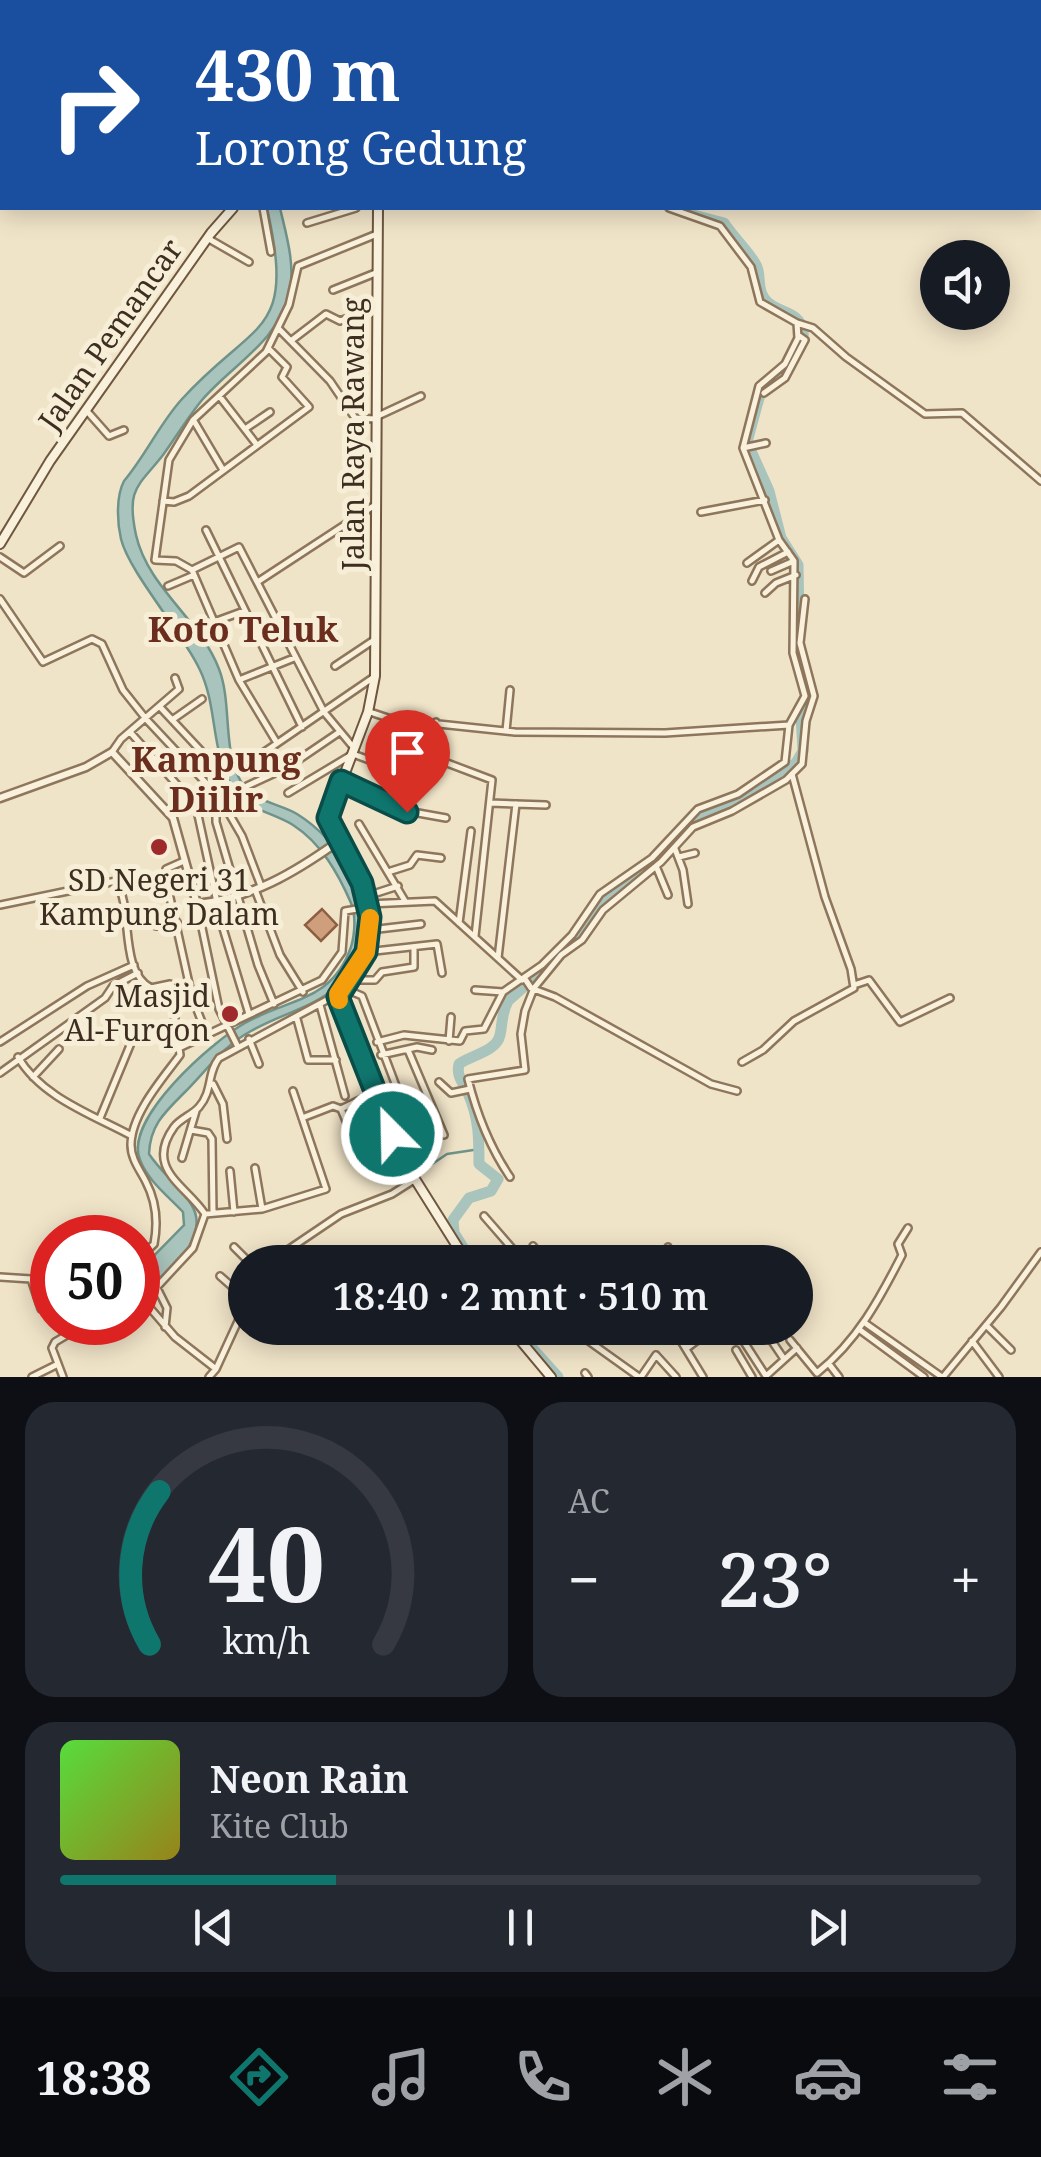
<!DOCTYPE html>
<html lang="id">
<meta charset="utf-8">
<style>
:root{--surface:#171b24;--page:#242831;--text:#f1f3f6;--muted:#9ea1a6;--line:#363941;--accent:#0f766e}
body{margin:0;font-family:"Noto Serif",serif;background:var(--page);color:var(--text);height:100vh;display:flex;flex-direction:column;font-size:38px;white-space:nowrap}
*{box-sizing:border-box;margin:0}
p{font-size:32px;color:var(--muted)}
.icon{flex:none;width:55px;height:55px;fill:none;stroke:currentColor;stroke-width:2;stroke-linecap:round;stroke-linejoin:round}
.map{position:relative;height:1377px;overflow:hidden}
.drawer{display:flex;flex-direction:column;gap:25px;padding:25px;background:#0d0f14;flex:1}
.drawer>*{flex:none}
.banner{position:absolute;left:0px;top:0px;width:1042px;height:210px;box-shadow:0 5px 25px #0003;background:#1a4fa0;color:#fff;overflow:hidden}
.buttons{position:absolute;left:920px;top:240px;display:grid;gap:20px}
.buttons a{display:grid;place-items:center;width:90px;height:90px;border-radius:50%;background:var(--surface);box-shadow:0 5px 25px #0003;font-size:50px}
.speed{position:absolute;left:30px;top:1215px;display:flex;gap:20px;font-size:50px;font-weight:700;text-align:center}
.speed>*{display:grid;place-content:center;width:130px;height:130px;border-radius:50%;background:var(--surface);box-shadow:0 5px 25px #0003;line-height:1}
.speed .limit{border:15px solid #d22;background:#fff;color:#111}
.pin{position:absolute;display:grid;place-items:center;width:85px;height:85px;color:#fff;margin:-102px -42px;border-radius:50% 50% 50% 0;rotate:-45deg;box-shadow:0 0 10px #0007}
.pin .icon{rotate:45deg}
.me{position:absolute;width:110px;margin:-55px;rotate:337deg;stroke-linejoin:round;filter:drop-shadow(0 0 8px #0008)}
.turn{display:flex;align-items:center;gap:35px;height:210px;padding:0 30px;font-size:45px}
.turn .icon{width:130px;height:130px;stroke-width:2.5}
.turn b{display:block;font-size:70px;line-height:85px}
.big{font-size:75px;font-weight:600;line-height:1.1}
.drawer .widget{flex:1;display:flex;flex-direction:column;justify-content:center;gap:15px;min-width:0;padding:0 35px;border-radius:30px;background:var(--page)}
.drawer .dial{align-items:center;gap:0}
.dial svg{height:260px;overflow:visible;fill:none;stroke:var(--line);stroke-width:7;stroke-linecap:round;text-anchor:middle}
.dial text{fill:var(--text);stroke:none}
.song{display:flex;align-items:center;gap:30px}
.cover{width:120px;height:120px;border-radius:15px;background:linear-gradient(135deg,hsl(110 70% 55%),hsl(50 70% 35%))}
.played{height:10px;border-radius:5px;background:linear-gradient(90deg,var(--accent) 30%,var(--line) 30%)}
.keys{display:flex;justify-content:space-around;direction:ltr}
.heat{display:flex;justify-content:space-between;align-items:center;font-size:55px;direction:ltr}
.drawer .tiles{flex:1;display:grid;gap:25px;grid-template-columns:1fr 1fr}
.widget:last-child{grid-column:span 2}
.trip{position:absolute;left:228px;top:1245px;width:585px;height:100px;border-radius:50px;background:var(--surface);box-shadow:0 5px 25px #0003;font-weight:600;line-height:100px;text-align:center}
.dock{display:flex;height:160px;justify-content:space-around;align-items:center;background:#090b0e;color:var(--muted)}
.dock .icon{width:70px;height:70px}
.dock .active{color:var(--accent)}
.dock b{font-size:45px;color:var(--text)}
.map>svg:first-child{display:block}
.water{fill:#a9c4bc;stroke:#6f938a;stroke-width:2.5}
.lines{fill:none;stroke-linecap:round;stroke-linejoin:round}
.stream{stroke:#6f938a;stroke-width:2.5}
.river{stroke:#a9c4bc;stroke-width:11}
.building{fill:#cf9f7d;stroke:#8d5f41;stroke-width:2.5}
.minor-casing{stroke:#8d765c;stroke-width:10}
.tertiary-casing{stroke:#8d765c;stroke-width:11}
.secondary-casing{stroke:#6f573f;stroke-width:12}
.minor{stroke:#faf1dc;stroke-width:5}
.tertiary{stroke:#faf1dc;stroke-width:6}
.secondary{stroke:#faf1dc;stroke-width:8}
.route-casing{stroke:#0a4d48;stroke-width:25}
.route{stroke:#0f766e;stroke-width:18}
.slow{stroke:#f59e0b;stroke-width:18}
.poi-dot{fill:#9e2a2b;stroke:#f7eed8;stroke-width:4}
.labels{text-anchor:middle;stroke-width:10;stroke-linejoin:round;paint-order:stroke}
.street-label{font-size:30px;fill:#3d2e20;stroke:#f7eed8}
.poi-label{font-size:30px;fill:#3d2e20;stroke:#f7eed8}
.quarter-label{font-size:35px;font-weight:bold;fill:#6b2e1e;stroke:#f7eed8}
</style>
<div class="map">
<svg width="1041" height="1377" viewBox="0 0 1041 1377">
<rect width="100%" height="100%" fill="#f0e4c8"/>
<path class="water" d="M267 208H280C286 234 295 263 290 290 279 342 234 363 202 400 188 417 176 437 163 455 138 487 126 488 136 535 148 588 200 619 219 669 233 705 221 755 244 786 256 802 280 804 297 814 339 840 378 898 361 948 341 1005 297 1005 251 1031 223 1046 207 1070 185 1092 165 1112 150 1125 149 1154 161 1172 179 1186 191 1204 213 1238 164 1279 138 1292V1272L184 1225 183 1212C168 1196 148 1181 140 1160 123 1119 213 1041 245 1023 289 998 332 1002 351 947 355 934 356 915 351 903 338 873 321 843 293 825 274 813 248 810 235 791 209 752 219 708 199 668 182 632 129 572 121 539 117 522 116 496 124 481 146 455 160 423 182 399 256 318 296 337 267 208Z"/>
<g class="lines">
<path class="stream" d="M416 1175 447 1154 480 1149
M389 1192 409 1180
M276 1255 323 1223"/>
<path class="river" d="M434 0 435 2
M472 1262 454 1233 453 1220 469 1198 491 1191 498 1179 479 1164C479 1138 479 1118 468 1093 463 1082 456 1076 459 1064 472 1055 497 1051 500 1035 503 1022 501 1014 508 1001L582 935 609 894 642 874 701 814 733 804 796 763 803 751 801 715 808 696 795 641 799 620 798 565 781 538 769 491 747 442 762 387C778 376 820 340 796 318 787 310 772 310 764 298 757 288 761 277 757 267 753 256 732 236 724 223L682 212
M514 1328 558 1377"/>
</g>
<path class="building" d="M322 909 337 925 321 941 305 925Z"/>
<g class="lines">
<defs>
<path id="minor" d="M197 0 199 2
M613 0 614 2
M663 0 664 2
M121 2 127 0
M444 2 451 0
M501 2 507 0
M263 208 271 252
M307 223 356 208
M209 239 249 262
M333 290 378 272
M797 323 813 328 846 357 925 414 962 413 1041 481
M278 328 330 381 355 418 376 419
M292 340 326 314 340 321 377 307
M764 393 785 378 805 340 798 335
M220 397 257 445
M86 410 109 436 124 430
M378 416 421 396
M194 421 223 470
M245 429 270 412
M743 448 766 443
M163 501 174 502 189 496 309 407 282 377 287 367 269 349
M701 512 765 500
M206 530 302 727
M0 557 24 573 60 546
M747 563 779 540
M192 570 239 547 324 712 354 748
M771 571 794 561
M259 581 375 505
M752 581 759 567 788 552
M168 586 194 575
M765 593 776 583 796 575
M0 599 43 662 92 639 102 644 123 690 146 719 220 798 242 836 261 886
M214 622 244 611
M335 666 374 640
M239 680 294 658
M160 707 201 751
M370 712 391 719 515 732 665 733 789 725
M172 720 202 699
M506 731 510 690
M130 732 196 806 222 925 249 1014
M277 743 239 680 192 570 176 561 155 560 169 460 193 420 266 352 289 305 298 266 377 234
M112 752 121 739 179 689 175 678
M426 755 492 780 475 936
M242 762 263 753 374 677
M379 765 396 721
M341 781 407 811 446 818
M247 786 288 767 338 733
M288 793 353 754 416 777 436 722
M223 803 216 811V822L258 965 274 1004
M490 803 546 805
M359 824 405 901
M675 849 683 870 688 904
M679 857 695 853
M184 861 166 869 165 875 192 997 207 1035
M656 866 668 895
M391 871 410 865 417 855 441 858
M256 892 280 955 303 992
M367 896 398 886
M197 904 219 1009 237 1045
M368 904 435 901 522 980
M0 905 116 881C134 909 118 970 151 988L170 984 180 1055C163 1078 131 1114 131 1145 131 1159 140 1170 146 1182 156 1201 158 1223 154 1244L138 1259
M148 915 156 926 177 922
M459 923 471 831
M370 930 421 924
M366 952 437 944 442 973
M498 958 516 804
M525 979 531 988 555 997 711 1084 737 1091
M351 980H375L382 972 414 967V948
M854 985 869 980 900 1022 950 998
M343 988 362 996 416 1139 413 1146 399 1151
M475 990 503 992
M320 1005 345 1096
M297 1019 308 1060H336
M249 1039 259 1064
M449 1041 451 1017
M0 1042 87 986 134 965
M377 1042 404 1035 460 1041 465 1031 484 1029 503 992 542 965 572 935 600 894 652 858 698 809 738 794 785 762 789 725 805 696 793 653 794 561 779 540 743 448 759 386 785 364 798 338 797 323 760 302 751 267 720 226 669 208
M179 1048 322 980 342 952 345 911 369 907
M408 1050 444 1135
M381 1055 417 1047 432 1050
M18 1057C41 1097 93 1115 132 1136
M742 1062 763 1050 794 1021 854 988 851 969 825 897 792 774
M0 1073 105 998 113 986 138 973
M33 1077 59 1049
M439 1082 451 1093 470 1089
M213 1084 223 1104 227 1139
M358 1101 373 1137
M341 1109 352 1135 383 1170 402 1160
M100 1118 131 1043
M302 1118 333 1106 341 1109 374 1093
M191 1130 208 1133 212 1139 213 1213
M182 1158 196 1111
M255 1168 262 1209
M230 1171 234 1212
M510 1177C489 1146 477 1115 468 1079L525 1070 521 1034 525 1011 534 988 561 955 582 940 603 910 661 862 693 827 732 811 786 780 802 764 806 721 814 696 800 643 805 599
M205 1214 262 1209 326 1189 293 1091
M484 1216 524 1262
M90 1228 94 1238
M533 1246 541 1257 536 1262
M234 1247 249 1262
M668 1247 675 1262
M270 1262 341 1214 392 1194 414 1180
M220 1276 245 1298
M0 1277 31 1279 41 1309 52 1311
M157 1288 167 1308 165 1327
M138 1294 175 1337 216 1369
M143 1302 193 1248 205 1214C186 1185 144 1169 174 1127 181 1118 192 1115 199 1107 213 1091 207 1073 219 1058L338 994
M865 1323 942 1377
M986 1325 1011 1350
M577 1328 590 1342 639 1377
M673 1328 703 1377
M690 1328 697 1338
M735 1328 766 1376 797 1348
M763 1328 784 1359
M860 1330 924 1377
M790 1340 817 1373C857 1341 879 1300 902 1255L898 1244 908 1228
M972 1341 999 1377
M687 1348 714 1328
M736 1350 752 1377
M829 1364 839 1377
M585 1373 588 1377
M32 1377 58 1364
M63 1377 52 1348 55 1342 77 1329 79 1322
M209 1377 216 1369 245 1306
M641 1377 656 1355 676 1377
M943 1377 1001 1307 1041 1252"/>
<path id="tertiary" d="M232 0 233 2
M0 798 86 767 112 752 173 818 197 904C252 898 294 873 339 841"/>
<path id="secondary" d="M704 2 709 0
M378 208 375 676 368 712 328 818 363 883 370 917 366 952 338 997 403 1160 467 1262
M0 544 50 461 211 233 233 208
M510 1328 551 1377"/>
</defs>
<use href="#minor" class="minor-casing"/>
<use href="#tertiary" class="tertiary-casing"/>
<use href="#secondary" class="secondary-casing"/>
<use href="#minor" class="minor"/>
<use href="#tertiary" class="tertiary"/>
<use href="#secondary" class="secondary"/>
</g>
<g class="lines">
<defs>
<path id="route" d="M392 1134 338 997 366 952 370 917 362 883 328 818 341 781 407 812"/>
</defs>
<use href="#route" class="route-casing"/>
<use href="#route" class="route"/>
<path class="slow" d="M339 1000 338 994 366 952 370 918"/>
</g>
<g class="poi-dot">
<circle cx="159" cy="847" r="10"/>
<circle cx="230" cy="1014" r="10"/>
</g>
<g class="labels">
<g class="street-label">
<text transform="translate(111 335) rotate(-55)" y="10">Jalan Pemancar</text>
<text transform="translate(354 434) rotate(-90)" y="10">Jalan Raya Rawang</text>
</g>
<g class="poi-label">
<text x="159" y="891">SD Negeri 31<tspan x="159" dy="34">Kampung Dalam</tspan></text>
<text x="210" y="1007" text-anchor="end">Masjid<tspan x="210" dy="34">Al-Furqon</tspan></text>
</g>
<g class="quarter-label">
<text x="243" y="642">Koto Teluk</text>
<text x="216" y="772">Kampung<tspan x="216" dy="40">Diilir</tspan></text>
</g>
</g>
</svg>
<div class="buttons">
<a><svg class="icon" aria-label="sound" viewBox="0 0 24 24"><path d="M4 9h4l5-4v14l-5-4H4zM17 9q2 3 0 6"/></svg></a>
</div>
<div class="speed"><div class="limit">50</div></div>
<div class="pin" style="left:407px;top:812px;background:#d93025"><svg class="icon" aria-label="arrive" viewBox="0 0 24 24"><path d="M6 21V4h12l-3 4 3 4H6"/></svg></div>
<svg class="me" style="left:392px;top:1134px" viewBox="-20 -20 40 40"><circle r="17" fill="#0f766e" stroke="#fff" stroke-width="3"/><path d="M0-11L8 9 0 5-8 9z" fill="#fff"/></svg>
<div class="trip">18:40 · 2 mnt · 510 m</div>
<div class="banner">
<div class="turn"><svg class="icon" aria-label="right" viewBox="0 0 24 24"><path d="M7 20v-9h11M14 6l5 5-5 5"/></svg><div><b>430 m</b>Lorong Gedung</div></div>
</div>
</div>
<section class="drawer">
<div class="tiles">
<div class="widget dial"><svg viewBox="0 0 100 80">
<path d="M14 69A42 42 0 1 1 86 69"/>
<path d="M14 69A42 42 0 0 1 17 22" stroke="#0f766e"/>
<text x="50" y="56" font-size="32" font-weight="700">40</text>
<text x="50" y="72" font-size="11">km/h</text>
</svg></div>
<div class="widget"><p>AC</p>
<div class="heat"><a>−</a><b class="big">23°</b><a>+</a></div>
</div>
<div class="widget">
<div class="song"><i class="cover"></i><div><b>Neon Rain</b><p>Kite Club</p></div></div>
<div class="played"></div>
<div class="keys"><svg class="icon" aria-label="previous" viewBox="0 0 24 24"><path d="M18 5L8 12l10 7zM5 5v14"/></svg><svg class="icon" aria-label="pause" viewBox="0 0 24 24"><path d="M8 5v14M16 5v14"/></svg><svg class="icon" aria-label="next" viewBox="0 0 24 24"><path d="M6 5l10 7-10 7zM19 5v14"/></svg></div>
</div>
</div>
</section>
<nav class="dock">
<b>18:38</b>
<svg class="icon active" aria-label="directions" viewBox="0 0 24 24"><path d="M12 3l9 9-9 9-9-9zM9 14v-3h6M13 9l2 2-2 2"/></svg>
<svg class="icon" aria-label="music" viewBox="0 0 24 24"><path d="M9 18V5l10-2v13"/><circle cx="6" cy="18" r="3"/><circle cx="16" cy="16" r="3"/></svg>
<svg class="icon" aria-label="phone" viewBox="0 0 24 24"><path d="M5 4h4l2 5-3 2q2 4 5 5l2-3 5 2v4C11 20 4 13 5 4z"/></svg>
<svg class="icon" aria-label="climate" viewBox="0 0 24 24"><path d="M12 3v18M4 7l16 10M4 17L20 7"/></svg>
<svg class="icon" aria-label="car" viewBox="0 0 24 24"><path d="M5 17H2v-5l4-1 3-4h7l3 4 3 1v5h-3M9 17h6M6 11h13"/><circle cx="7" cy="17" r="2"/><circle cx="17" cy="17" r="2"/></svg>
<svg class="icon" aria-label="filters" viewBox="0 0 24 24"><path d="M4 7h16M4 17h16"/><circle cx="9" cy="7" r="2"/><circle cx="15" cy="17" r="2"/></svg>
</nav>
